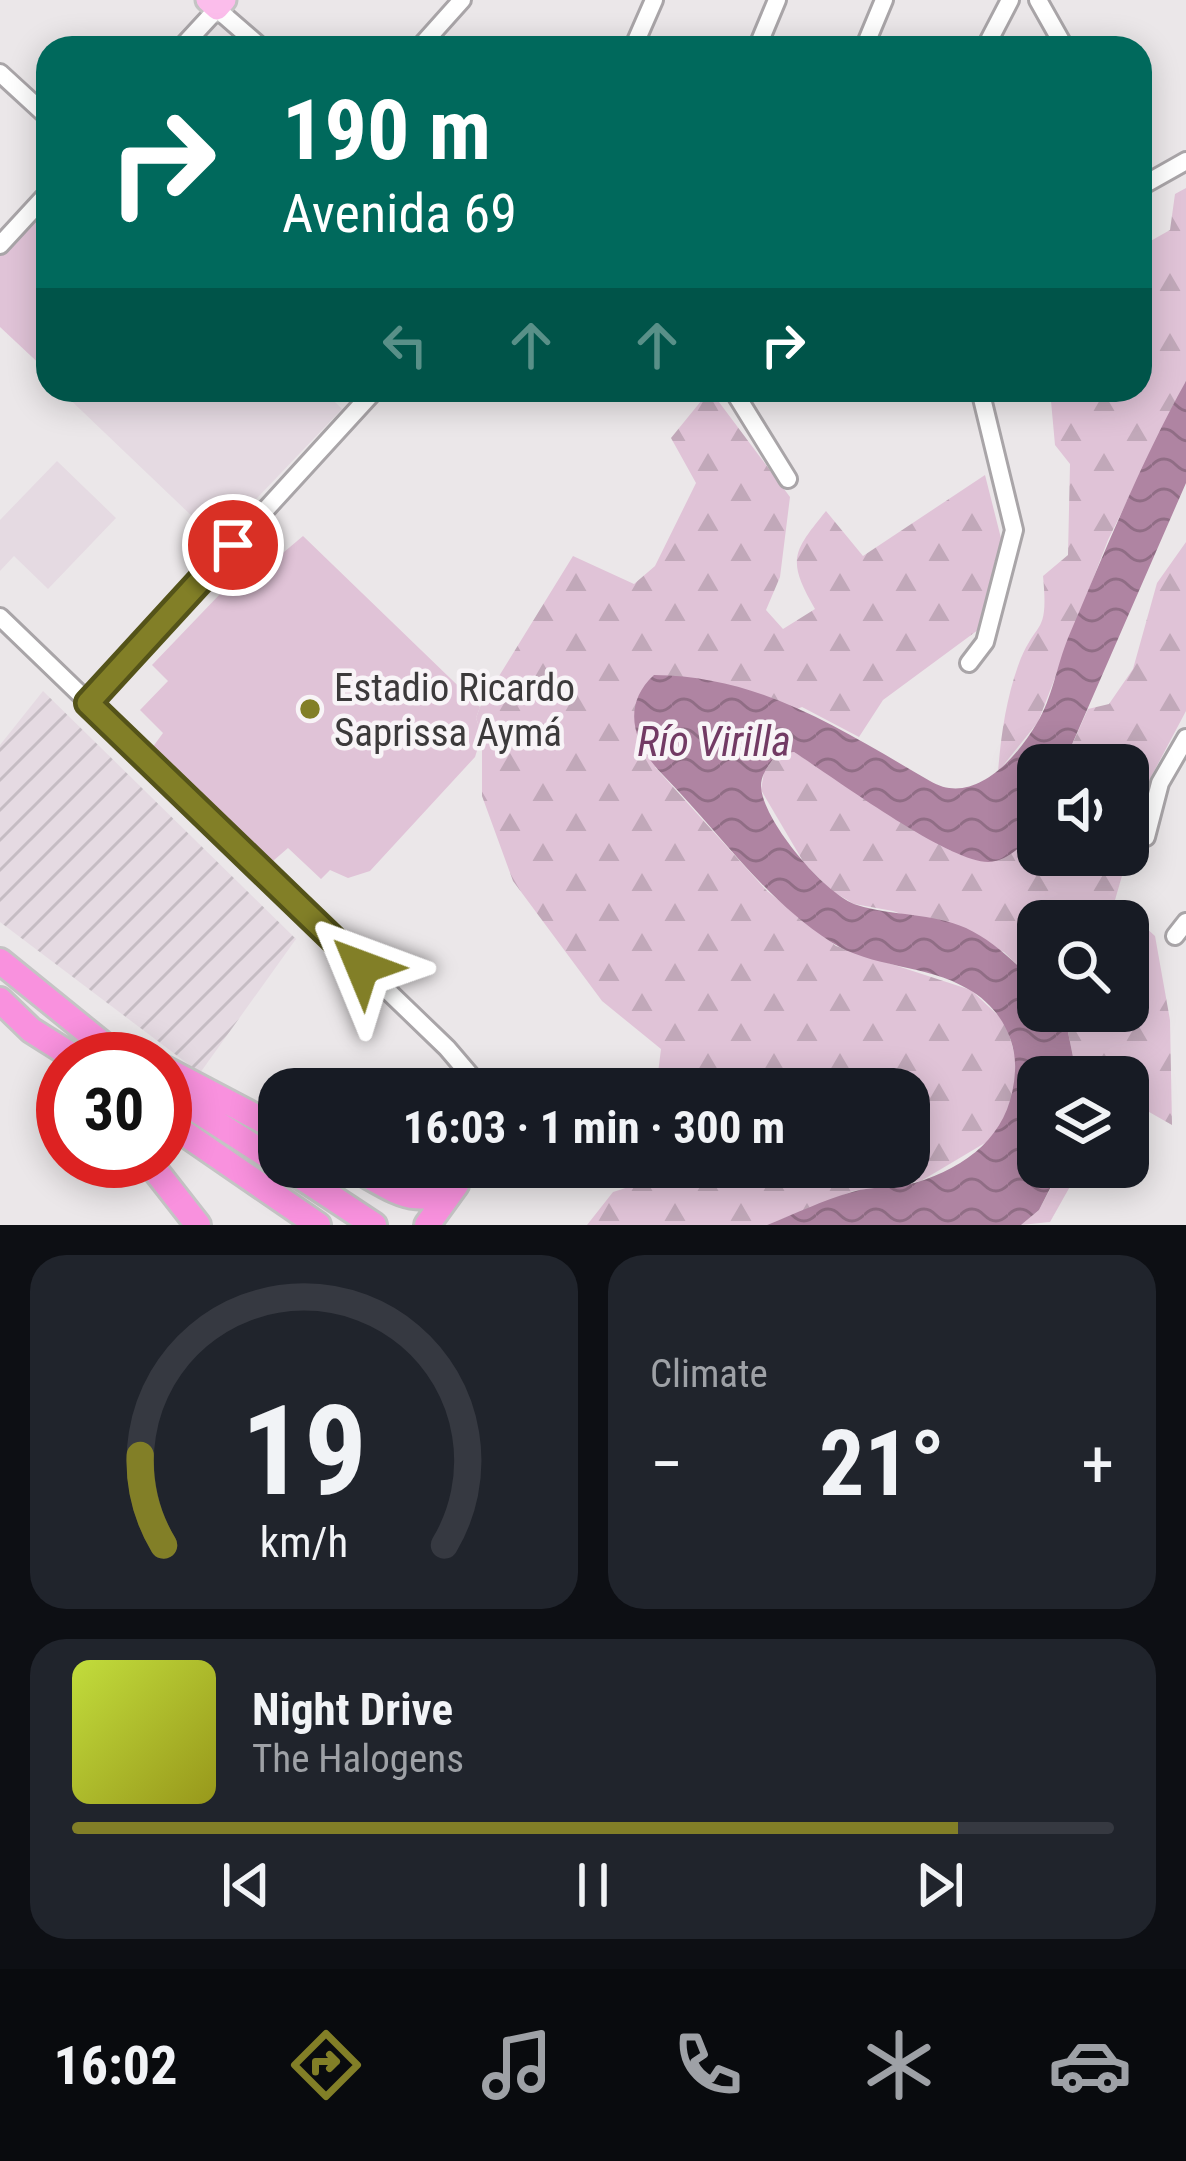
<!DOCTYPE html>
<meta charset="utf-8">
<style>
:root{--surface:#171b24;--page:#20242c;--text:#f1f3f6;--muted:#9ea1a6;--line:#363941;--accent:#827f27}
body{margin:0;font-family:"Roboto Condensed",sans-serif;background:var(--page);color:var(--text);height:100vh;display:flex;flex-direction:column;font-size:45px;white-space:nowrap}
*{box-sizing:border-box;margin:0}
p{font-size:39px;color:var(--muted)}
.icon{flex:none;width:66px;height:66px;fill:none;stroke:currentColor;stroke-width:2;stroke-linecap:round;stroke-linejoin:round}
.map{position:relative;height:1225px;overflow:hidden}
.sheet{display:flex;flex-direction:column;gap:30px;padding:30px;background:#0d0f14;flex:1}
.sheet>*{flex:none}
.guide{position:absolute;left:36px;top:36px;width:1116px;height:366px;border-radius:36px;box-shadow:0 6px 30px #0003;background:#00695c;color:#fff;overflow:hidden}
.fabs{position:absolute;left:1017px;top:744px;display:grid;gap:24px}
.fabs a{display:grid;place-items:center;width:132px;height:132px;border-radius:24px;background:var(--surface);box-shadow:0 6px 30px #0003;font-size:60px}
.speed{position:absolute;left:36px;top:1032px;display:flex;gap:24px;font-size:60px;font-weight:700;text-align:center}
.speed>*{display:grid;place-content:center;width:156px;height:156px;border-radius:50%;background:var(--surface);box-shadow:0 6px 30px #0003;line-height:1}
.speed .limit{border:18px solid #d22;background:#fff;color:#111}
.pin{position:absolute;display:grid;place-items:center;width:102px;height:102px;color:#fff;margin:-51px;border:6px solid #fff;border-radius:50%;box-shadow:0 3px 12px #0007}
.me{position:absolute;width:132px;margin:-66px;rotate:314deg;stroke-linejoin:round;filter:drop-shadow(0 0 9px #0008)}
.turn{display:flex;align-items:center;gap:42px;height:252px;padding:0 48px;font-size:54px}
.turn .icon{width:156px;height:156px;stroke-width:2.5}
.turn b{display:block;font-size:84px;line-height:102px}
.lanes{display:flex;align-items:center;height:114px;padding:0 48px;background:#0003;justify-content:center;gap:60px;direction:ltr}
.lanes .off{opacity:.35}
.big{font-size:90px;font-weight:700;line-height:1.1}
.sheet .widget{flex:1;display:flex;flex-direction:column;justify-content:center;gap:18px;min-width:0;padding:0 42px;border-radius:36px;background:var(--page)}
.sheet .dial{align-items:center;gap:0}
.dial svg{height:312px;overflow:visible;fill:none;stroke:var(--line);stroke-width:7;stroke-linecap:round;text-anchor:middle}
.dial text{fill:var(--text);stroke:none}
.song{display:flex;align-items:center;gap:36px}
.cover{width:144px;height:144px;border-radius:18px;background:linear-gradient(135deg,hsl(70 70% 55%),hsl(60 70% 35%))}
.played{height:12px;border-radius:6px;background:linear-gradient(90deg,var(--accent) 85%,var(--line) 85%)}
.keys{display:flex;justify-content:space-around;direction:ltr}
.heat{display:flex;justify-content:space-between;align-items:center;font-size:66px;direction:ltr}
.sheet .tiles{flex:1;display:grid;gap:30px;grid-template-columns:1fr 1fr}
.widget:last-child{grid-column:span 2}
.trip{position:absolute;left:258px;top:1068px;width:672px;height:120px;border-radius:36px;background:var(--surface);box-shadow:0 6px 30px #0003;font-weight:700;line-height:120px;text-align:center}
.menu{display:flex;height:192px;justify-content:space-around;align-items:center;background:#090b0e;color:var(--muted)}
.menu .icon{width:84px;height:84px}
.menu .current{color:var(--accent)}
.menu b{font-size:54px;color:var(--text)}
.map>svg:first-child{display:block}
.built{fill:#e5dae2}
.industrial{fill:url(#industrial-furrows)}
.forest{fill:url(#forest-firs)}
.green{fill:#e0c3d7}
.water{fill:url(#water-waves)}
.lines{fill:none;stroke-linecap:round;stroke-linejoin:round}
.minor-casing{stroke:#a9a5a8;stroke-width:22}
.major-casing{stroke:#c4c4c4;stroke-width:27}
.highway-casing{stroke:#c4c4c4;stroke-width:30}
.minor{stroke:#fff;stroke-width:16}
.major{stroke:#fbbdeb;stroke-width:21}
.highway{stroke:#f991de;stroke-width:24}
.route-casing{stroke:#545319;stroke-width:30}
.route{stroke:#827f27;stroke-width:21}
.poi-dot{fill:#827f27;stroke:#f8f4f7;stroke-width:4.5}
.labels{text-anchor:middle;stroke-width:9;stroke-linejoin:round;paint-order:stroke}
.poi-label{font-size:39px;fill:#3c3a3b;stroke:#f8f4f7;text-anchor:start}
.water-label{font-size:42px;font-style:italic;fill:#723a64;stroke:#f8f4f7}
</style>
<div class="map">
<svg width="1186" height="1225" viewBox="0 0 1186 1225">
<defs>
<pattern id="industrial-furrows" width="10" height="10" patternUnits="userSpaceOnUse" patternTransform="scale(3)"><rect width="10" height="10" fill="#e5dae2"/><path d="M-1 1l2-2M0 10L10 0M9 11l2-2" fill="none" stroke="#c5bcc3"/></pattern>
<pattern id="forest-firs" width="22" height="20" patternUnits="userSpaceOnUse" patternTransform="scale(3)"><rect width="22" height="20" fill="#e0c3d7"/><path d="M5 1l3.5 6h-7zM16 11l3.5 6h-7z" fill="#c1a8b9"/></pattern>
<pattern id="water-waves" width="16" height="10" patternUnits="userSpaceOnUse" patternTransform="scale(3)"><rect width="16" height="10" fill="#af84a2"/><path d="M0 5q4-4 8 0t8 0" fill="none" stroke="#906d85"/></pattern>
</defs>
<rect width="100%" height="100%" fill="#ebe7e9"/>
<path class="built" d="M60 390H323L342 409 217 540Z
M57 461 116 518 48 589 14 556 0 571V520Z"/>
<path class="industrial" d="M43 691 296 939 200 1073 0 922V745Z"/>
<path class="forest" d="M1186 188V381L1108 540 1038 722 998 772C1001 735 1006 700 1018 666 1036 617 1049 639 1043 576L1068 555 1070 464 1055 445 1050 390H1140V247L1170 230 1175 194Z
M710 390 790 497 780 577 766 610 783 629 815 609C787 560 792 553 826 511L863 556 985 475 1004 550 982 627 883 700 859 737 802 707 655 767 767 891 836 946 971 990 1006 1023 1016 1060 1013 1102 995 1137 921 1181 853 1191 767 1225H587L613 1192 663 1176 662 1167H909V1089H656L661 1049 602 1001 513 881 482 796V735L476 718 480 707 573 556 634 584 655 566 696 483 671 438Z
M1186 542V711L1151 777 1128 854V765H1063L1088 709 1109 704 1133 669 1157 583Z
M794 752 951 851 1025 842 1038 820V855H1128L1115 900 1155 936 1170 1020 1172 1125 1128 1100V1077H1077L1066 1022 1058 1011H1128V921H1038V985L1004 952 893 911 854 904 832 891 804 863 761 790 764 772 777 754Z
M1062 1167H1081L1050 1222 1021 1225 1039 1210Z"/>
<path class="green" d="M48 204V370L47 371 0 327V255Z
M303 536 480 707 476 718 482 735 475 757 370 871 348 878 330 870 321 879 288 848 273 861 152 748 163 733 140 710 168 681 152 665 265 547 277 558Z"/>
<path class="water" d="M1186 381V483L1063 765H1038C1038 782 1042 806 1037 821 1031 840 1009 861 989 862 949 863 833 777 794 752L777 754C770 764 761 773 761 786 762 820 825 895 857 905 892 916 933 913 966 928 994 941 1016 964 1038 985V1011H1058L1066 1022 1077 1077H1038V1167H1061L1039 1210 1021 1225H767C795 1214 823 1200 852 1192 875 1185 901 1189 924 1180 977 1161 1012 1128 1015 1071 1017 1037 997 1005 968 989 926 964 871 968 831 942 764 899 719 832 664 776 634 746 620 706 654 675 761 676 840 729 930 781 973 807 1016 759 1037 723 1052 699 1057 665 1068 638 1105 551 1140 464 1186 381Z"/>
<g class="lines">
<defs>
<path id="minor" d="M1038 0 1065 48
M181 48 217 9 262 48
M419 48 462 0
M633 48 654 0
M757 48 777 0
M864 48 884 0
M985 48 1010 0
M0 73 48 117
M1140 187 1186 161
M0 245 48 193
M733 390 788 479
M0 617 447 1048 482 1089
M969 663 985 642 1014 530 980 390
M89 703 375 390
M1146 837 1160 783 1186 738
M1175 936 1186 922"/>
<path id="major" d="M207 0 217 9 225 0"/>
<path id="highway" d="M0 961 121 1059
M0 1000 31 1030 77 1059
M165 1069 279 1129
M165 1090 279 1163
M165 1120 318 1225
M148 1161 198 1225
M286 1167 374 1225
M352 1167C396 1190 421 1217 464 1173
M427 1225 456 1185"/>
</defs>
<use href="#minor" class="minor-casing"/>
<use href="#major" class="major-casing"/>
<use href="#highway" class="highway-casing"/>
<use href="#minor" class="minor"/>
<use href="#major" class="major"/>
<use href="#highway" class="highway"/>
</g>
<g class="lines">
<defs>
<path id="route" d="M233 545 88 703 362 967"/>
</defs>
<use href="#route" class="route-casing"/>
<use href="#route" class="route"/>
</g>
<circle class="poi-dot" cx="310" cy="709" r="12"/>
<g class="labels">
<g class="poi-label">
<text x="334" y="701">Estadio Ricardo<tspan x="334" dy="45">Saprissa Aymá</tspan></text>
</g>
<g class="water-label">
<text x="714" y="756">Río Virilla</text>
</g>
</g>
</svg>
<div class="fabs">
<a><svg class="icon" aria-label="sound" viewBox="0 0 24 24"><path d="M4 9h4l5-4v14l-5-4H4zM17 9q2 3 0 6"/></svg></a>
<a><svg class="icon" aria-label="search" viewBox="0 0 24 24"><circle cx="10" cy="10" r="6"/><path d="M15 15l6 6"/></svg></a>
<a><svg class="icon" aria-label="layers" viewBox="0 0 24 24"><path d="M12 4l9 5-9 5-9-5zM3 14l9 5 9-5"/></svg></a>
</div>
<div class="speed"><div class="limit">30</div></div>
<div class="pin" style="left:233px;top:545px;background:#d93025"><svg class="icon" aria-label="arrive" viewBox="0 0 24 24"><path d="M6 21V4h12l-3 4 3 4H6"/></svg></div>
<svg class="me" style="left:362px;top:967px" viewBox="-20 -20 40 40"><path d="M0-17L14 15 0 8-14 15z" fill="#827f27" stroke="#fff" stroke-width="4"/></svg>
<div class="trip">16:03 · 1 min · 300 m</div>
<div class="guide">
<div class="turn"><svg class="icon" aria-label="right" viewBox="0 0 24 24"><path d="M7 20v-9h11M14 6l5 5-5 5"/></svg><div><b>190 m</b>Avenida 69</div></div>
<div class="lanes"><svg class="icon off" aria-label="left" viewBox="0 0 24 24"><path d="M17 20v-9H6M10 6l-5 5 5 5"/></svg><svg class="icon off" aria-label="ahead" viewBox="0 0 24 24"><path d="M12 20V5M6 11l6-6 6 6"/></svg><svg class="icon off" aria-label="ahead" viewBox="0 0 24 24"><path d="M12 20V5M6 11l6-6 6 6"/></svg><svg class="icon" aria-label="right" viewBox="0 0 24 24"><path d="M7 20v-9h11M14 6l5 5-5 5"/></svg></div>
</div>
</div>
<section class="sheet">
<div class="tiles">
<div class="widget dial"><svg viewBox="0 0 100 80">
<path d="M14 69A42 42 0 1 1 86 69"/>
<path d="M14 69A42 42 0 0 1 8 46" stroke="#827f27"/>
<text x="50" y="56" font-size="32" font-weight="700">19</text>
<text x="50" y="72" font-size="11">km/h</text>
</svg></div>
<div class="widget"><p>Climate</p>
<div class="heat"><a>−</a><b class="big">21°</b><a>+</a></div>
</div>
<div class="widget">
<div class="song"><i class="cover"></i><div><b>Night Drive</b><p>The Halogens</p></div></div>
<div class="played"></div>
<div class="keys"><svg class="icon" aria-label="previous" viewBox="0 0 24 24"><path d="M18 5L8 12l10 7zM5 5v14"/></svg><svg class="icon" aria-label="pause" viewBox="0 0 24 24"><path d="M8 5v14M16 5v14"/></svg><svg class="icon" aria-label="next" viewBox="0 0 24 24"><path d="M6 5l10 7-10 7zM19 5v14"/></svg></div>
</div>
</div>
</section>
<nav class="menu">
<b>16:02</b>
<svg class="icon current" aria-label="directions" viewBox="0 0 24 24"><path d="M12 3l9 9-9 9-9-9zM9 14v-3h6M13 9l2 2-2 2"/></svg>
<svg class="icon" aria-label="music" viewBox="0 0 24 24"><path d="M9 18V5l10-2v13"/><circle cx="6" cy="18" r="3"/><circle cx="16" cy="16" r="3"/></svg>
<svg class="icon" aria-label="phone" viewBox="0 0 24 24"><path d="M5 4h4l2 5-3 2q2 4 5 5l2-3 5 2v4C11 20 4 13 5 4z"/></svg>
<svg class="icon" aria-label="climate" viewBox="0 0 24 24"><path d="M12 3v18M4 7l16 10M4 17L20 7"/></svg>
<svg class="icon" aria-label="car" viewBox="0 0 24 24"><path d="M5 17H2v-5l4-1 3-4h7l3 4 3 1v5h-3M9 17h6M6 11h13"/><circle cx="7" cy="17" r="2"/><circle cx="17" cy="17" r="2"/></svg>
</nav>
